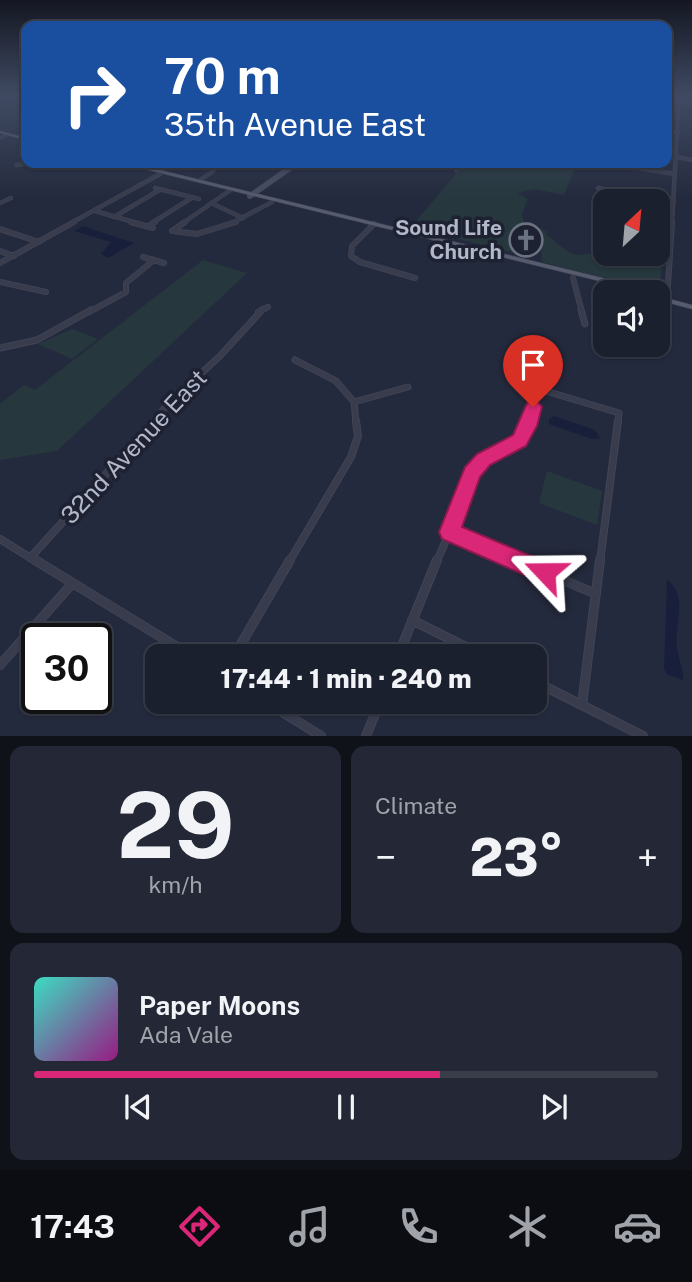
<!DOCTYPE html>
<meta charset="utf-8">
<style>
:root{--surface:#1b202e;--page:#242836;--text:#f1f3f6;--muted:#a0a3aa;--line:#393e4a;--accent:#db2777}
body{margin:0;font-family:"Public Sans",sans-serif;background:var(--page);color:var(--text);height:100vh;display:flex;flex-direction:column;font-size:26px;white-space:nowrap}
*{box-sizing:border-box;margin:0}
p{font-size:23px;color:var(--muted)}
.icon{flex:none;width:38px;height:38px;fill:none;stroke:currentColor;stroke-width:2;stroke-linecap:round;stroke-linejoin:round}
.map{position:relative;height:736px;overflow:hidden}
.side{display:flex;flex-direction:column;gap:10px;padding:10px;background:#0f1219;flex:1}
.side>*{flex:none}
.banner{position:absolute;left:21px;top:21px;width:651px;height:147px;border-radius:14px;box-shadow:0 2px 5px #0004,0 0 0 2px var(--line);background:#1a4fa0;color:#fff;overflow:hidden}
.needle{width:46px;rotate:26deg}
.buttons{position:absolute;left:593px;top:189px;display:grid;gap:14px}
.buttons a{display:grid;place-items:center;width:77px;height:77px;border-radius:14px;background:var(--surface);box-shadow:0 2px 5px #0004,0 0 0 2px var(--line);font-size:35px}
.speed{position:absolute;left:21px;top:623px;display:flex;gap:14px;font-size:35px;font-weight:700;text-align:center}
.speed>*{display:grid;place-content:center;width:91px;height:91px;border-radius:50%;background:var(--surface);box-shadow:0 2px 5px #0004,0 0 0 2px var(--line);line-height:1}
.speed .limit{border:4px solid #111;border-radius:10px;background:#fff;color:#111}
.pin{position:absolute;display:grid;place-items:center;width:60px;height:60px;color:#fff;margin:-72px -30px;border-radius:50% 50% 50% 0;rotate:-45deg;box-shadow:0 0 7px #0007}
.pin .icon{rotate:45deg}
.me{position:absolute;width:77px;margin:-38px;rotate:293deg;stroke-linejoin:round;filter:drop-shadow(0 0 5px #0008)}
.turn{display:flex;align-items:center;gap:24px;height:147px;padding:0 28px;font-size:32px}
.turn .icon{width:91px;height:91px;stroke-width:2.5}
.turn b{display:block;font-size:49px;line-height:60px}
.big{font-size:52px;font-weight:800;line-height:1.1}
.side .tile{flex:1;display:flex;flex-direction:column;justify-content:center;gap:10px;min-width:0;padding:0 24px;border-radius:14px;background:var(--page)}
.side .dial{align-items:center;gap:0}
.dial b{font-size:91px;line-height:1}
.song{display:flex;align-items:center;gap:21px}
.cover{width:84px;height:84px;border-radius:10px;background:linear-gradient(135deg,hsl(170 70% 55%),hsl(310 70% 35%))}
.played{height:7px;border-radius:4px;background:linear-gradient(90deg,var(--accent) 65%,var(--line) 65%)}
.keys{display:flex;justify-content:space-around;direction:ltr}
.heat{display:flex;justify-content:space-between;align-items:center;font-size:38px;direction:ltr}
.side .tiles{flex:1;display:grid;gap:10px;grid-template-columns:1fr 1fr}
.tile:last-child{grid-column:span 2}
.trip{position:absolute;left:145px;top:644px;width:402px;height:70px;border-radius:14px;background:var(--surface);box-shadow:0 2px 5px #0004,0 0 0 2px var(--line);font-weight:800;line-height:70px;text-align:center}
.tab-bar{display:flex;height:112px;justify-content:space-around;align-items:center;background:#0b0d12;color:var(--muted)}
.tab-bar .icon{width:49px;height:49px}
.tab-bar .active{color:var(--accent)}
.tab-bar b{font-size:32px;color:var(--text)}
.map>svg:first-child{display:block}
.green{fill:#26373e}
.water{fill:#171f3b}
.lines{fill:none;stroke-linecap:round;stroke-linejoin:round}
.street-far5-casing{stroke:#414556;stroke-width:3.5}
.street-far4-casing{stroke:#414556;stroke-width:4.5}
.street-far3-casing{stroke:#414556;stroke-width:6}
.street-far2-casing{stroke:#414556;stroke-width:7}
.street-far1-casing{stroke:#414556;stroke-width:8}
.street-casing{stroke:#414556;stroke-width:10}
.secondary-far1-casing{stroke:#414556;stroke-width:4.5}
.secondary-casing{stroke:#414556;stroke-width:6}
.primary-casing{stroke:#414556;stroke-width:1}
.street-far5{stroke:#383c4d;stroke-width:2.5}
.street-far4{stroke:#383c4d;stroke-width:3.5}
.street-far3{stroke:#383c4d;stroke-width:4.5}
.street-far2{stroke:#383c4d;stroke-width:5}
.street-far1{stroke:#383c4d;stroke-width:6}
.street{stroke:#383c4d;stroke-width:8}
.secondary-far1{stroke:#464b60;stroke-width:3.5}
.secondary{stroke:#464b60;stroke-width:5}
.primary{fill:#565b6d;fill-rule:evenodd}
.route{fill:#db2777;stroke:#8e194d;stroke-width:2}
.labels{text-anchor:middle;stroke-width:7;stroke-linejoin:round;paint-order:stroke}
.far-poi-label{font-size:21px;font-weight:bold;fill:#b3b8c9;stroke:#1d2132;text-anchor:end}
.street-label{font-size:24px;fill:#b3b8c9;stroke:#1d2132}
</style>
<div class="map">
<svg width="692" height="736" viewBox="0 0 692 736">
<rect width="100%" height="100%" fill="#242a3d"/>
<path class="green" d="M465 163H570L574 170 564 195 534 189 518 193 528 199 522 213 528 253 518 254 411 227Z
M539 228 548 232 546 234C574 257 570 258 605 251L606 254H633L662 260 660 287H640L542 262Z
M203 260 247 273 57 451 0 460V404L24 385 35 390Z
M72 329 98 339 72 359 38 344Z
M547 471 602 491 597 525 539 503Z"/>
<path class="water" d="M83 226 134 243 108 258 101 254 111 242 74 231Z
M554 416 595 430 600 438 592 439 554 426 549 424V419Z
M667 579C689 597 674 623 677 647 678 659 684 669 683 680L666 674 664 668Z"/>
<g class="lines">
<defs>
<path id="street-far5" d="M667 131 678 132
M0 138 5 136
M676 153 679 100"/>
<path id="street-far4" d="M677 157 692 160
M608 163 675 174
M17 165 30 163
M71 166 80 163
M456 170 462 163
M200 180 212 172 218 163
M155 188 199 199
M598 188 674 202
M0 203 11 198
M211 203 243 218
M95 211 137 223
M114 217 161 189
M71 223 160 174
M152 223 193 197
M183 223 229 191
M232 223 272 202
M672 223 676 151"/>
<path id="street-far3" d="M131 222 153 228
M185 222 172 231 197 234 236 222
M374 224 352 246 351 256 360 262 415 278
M148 226 155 222
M0 229 39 242
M0 251 14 256
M143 257 164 263
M0 263 74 222
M573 278 582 312
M0 282 46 292
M667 301 672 222
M89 312 126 292V283L154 260
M258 312 268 307"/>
<path id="street-far2" d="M581 310 585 324
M0 348 37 340 91 310
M295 360 336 381 354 402 408 387
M354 402 356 423
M152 423 169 403 220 356 262 310
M529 423 539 389 619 413 618 423"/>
<path id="street-far1" d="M450 532 520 562
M0 539 37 562
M30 558 154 421
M289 562 351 457 358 436 356 421
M436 562C451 536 459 491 474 470 490 449 521 449 530 421
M600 562 618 421"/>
<path id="street" d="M35 560 192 656
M516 560 596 594
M412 620 484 656
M234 656 290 560
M398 656 437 560
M0 665 71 585
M536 682 643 736
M266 702 321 736
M582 705 600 560
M366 736 380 702"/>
<path id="secondary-far1" d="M667 97 692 103"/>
<path id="secondary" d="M250 196 297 163"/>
<path id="primary" d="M0 131 26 138V140L0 133Z
M124 163H131L652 290 656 292H644L124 164Z
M658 296 692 305V309L658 300Z"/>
</defs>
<use href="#street-far5" class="street-far5-casing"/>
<use href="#street-far4" class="street-far4-casing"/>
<use href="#street-far3" class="street-far3-casing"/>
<use href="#street-far2" class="street-far2-casing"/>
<use href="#street-far1" class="street-far1-casing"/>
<use href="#street" class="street-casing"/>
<use href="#secondary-far1" class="secondary-far1-casing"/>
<use href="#secondary" class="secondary-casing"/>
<use href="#primary" class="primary-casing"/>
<use href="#street-far5" class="street-far5"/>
<use href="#street-far4" class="street-far4"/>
<use href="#street-far3" class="street-far3"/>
<use href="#street-far2" class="street-far2"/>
<use href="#street-far1" class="street-far1"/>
<use href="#street" class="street"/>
<use href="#secondary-far1" class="secondary-far1"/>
<use href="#secondary" class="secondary"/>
<use href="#primary" class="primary"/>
</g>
<linearGradient id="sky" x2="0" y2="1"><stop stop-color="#141722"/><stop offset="0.48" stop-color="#3f4a62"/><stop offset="1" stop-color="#3f4a62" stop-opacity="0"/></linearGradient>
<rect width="692" height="199" fill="url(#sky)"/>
<path class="route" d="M533 401 539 403 542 407 537 426 526 446 490 465 480 477 462 527 553 565 557 572 553 580 545 584 442 539 439 532 465 467 477 454 513 435 527 403Z"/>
<defs>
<symbol id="church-ring" viewBox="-11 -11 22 22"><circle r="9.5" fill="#1d2132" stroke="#6b7280" stroke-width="1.5"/><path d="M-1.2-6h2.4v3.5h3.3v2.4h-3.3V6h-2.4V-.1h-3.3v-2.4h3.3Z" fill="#6b7280"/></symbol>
</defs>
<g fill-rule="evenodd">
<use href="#church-ring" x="507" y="221" width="38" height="38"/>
</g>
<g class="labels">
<g class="far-poi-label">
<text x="502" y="235">Sound Life<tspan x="502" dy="24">Church</tspan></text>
</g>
<g class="street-label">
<text transform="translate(134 447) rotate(-47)" y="8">32nd Avenue East</text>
</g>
</g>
</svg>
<div class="buttons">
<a><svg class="needle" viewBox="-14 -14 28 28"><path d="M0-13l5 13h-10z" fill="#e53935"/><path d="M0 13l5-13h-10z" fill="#a0a3aa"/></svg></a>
<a><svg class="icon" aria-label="sound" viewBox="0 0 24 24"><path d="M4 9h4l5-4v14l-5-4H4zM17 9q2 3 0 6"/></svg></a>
</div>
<div class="speed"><div class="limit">30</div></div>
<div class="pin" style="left:533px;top:407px;background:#d93025"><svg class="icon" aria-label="arrive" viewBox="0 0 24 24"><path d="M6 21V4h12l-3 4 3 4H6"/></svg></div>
<svg class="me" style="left:545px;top:572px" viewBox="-20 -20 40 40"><path d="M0-17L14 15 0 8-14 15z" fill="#db2777" stroke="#fff" stroke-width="4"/></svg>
<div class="trip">17:44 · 1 min · 240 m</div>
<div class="banner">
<div class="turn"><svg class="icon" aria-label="right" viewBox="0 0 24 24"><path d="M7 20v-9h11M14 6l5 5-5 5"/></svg><div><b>70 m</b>35th Avenue East</div></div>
</div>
</div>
<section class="side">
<div class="tiles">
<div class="tile dial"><b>29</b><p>km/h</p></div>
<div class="tile"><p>Climate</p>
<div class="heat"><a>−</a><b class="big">23°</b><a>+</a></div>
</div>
<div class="tile">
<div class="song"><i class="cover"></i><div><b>Paper Moons</b><p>Ada Vale</p></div></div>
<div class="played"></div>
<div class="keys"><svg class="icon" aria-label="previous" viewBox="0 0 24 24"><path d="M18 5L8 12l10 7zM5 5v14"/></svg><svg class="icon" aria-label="pause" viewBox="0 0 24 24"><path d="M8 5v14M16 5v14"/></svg><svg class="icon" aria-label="next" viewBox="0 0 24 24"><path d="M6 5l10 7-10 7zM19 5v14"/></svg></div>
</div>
</div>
</section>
<nav class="tab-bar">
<b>17:43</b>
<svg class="icon active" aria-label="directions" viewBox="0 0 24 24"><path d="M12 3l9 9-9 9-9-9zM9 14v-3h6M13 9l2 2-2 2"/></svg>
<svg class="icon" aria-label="music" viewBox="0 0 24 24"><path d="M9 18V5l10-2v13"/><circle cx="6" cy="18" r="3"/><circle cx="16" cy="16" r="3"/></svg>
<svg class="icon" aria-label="phone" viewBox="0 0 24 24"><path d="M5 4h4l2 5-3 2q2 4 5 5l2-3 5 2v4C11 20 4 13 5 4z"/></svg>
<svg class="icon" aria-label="climate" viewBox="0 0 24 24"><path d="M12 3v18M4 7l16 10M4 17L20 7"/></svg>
<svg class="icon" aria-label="car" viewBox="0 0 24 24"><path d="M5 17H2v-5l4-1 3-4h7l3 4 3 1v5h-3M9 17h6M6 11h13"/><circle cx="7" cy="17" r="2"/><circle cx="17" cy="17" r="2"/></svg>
</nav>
